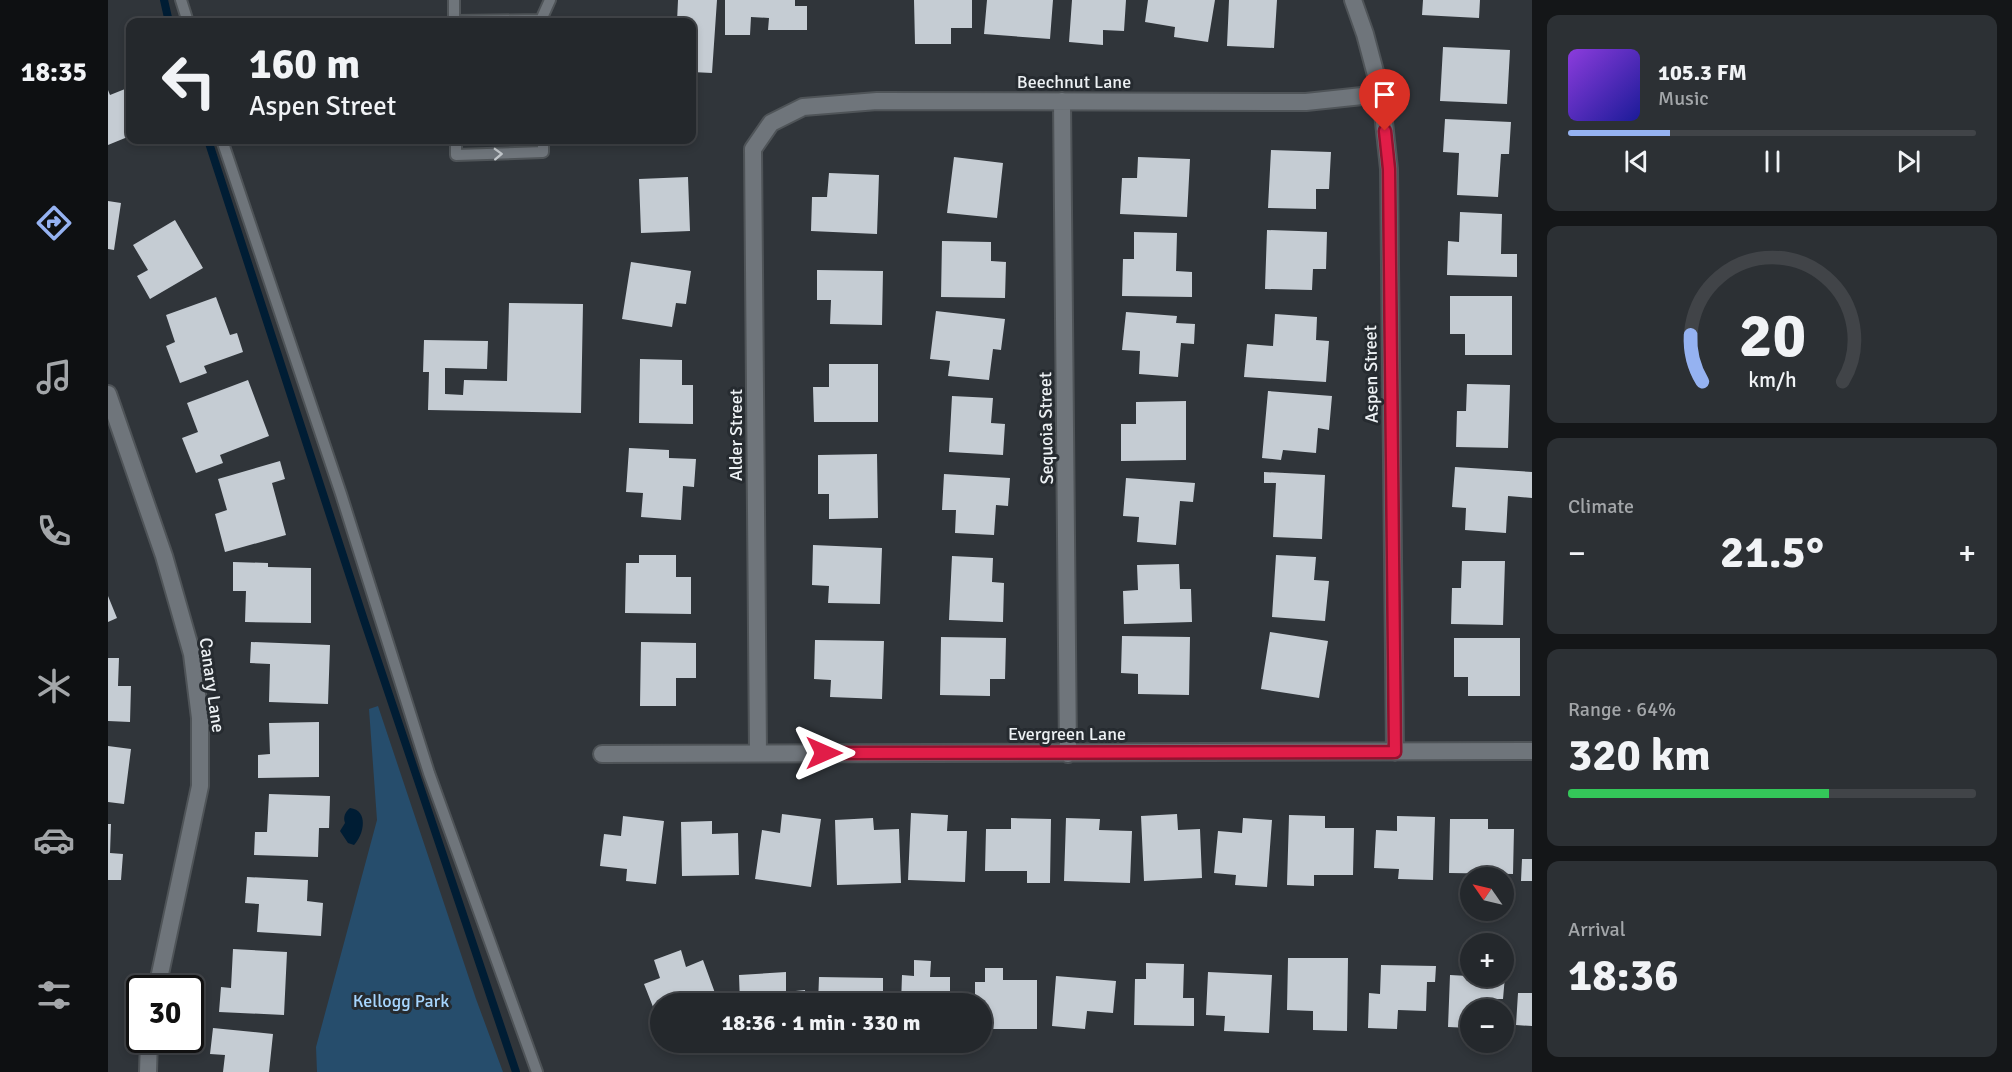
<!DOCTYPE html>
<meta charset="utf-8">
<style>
:root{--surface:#24282c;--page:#2c3034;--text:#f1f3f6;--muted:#a3a6a9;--line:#414448;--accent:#95b2f1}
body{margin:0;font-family:Signika,sans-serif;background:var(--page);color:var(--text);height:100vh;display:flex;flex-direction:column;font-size:22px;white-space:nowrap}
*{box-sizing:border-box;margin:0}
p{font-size:20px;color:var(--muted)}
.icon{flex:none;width:33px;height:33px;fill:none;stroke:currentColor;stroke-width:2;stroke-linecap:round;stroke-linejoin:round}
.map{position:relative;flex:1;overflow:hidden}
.sheet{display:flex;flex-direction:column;gap:15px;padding:15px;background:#141618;width:480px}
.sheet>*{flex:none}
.hud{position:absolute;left:18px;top:18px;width:570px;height:126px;border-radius:12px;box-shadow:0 3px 9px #0003,0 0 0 2px var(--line);background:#24282c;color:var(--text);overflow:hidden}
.needle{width:39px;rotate:304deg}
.tools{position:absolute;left:1352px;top:867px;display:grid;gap:12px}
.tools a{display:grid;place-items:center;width:54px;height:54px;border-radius:50%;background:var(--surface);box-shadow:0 3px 9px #0003,0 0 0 2px var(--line);font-size:30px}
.speed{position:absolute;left:18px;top:975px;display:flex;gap:12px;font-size:30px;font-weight:700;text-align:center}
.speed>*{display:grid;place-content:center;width:78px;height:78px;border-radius:50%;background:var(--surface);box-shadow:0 3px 9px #0003,0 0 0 2px var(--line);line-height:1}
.speed .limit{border:3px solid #111;border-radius:9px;background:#fff;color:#111}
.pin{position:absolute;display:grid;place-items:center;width:51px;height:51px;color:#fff;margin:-62px -26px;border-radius:50% 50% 50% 0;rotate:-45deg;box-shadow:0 0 6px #0007}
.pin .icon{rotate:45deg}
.me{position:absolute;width:66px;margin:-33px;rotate:90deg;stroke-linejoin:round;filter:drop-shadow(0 0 4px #0008)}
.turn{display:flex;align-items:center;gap:21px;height:126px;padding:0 24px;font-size:27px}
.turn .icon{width:78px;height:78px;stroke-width:2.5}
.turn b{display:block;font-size:42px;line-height:51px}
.big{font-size:45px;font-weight:700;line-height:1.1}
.sheet .widget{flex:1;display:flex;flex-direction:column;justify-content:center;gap:9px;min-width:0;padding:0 21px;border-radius:12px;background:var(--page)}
.sheet .dial{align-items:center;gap:0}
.dial svg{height:156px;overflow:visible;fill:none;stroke:var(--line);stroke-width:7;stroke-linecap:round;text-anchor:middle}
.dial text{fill:var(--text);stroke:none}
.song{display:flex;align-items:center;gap:18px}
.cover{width:72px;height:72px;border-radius:9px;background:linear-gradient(135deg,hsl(270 70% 55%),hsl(240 70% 35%))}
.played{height:6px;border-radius:3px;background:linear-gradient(90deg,var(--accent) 25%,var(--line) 25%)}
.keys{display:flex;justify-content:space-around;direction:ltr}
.heat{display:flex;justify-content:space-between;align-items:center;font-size:33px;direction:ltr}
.charge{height:9px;border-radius:4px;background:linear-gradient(90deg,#34c759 64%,var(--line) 0)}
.trip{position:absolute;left:542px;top:993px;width:342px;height:60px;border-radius:30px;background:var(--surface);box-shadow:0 3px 9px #0003,0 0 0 2px var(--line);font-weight:700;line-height:60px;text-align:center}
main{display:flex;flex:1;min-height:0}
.tab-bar{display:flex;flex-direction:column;width:108px;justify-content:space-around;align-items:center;background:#0e1012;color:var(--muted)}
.tab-bar .icon{width:42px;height:42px}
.tab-bar .active{color:var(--accent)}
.tab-bar b{font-size:27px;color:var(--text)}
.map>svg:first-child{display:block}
.green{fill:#264d6c}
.water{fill:#001d34}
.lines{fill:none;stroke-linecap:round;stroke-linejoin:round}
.stream{stroke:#001d34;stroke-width:8}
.building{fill:#c5ccd3}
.service-casing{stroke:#4f5458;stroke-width:14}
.minor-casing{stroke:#4f5458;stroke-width:20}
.service{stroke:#6f757b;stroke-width:10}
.minor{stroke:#6f757b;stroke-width:16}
.oneway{stroke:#c1c6ca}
.route-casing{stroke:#92132f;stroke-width:15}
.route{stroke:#e11d48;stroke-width:10}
.labels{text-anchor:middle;stroke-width:6;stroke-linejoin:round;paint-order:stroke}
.street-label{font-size:18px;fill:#edf1f4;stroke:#262b30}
.park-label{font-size:18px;fill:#a7d6ff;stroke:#262b30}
</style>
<main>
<nav class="tab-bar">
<b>18:35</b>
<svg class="icon active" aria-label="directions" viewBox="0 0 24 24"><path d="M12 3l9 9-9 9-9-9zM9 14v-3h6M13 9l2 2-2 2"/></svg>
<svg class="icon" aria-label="music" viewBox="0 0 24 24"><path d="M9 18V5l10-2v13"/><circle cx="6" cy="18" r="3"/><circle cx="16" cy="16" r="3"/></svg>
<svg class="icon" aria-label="phone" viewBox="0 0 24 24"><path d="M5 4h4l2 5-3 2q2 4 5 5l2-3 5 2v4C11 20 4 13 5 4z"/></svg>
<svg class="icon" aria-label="climate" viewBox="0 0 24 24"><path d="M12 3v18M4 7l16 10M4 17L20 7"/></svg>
<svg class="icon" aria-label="car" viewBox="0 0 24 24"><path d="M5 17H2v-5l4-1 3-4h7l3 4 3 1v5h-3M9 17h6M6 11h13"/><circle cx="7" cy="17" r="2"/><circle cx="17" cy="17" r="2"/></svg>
<svg class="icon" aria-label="filters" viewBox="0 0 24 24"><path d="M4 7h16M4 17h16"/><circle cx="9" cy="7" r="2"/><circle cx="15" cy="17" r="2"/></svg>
</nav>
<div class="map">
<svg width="1424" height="1072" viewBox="0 0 1424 1072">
<rect width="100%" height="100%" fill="#30353a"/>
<path class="green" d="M270 706 368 999 395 1072H209L208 1047 269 820 261 709Z"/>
<path class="water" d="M242 808C261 810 256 835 246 845L240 843 232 831 237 823C235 817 237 812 242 808Z"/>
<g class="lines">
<path class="stream" d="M56 0 61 22
M100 140 256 620 408 1072"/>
</g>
<path class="building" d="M570 0H609L604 73 584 72V22H569Z
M617 0H687V6H699V30H660L661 18 643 17 642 35H617Z
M806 0H864V28H843V44H807Z
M879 0H945L942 39 876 34Z
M964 0H1018L1016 31 995 30V45L961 42Z
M1040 0H1107L1100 42 1066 37 1067 27 1037 22Z
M1121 0H1169L1166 48 1119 46Z
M1315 0H1372L1371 18 1314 15Z
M1335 47 1402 50 1399 104 1332 101Z
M22 87V136L0 145V90L2 95Z
M1337 119 1403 122 1401 154H1393L1390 197 1349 195 1351 153 1335 152Z
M1163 150 1223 152 1221 189H1208V209L1160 208Z
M846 157 895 163 889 218 839 213Z
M1030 157 1082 159 1079 217 1012 214 1014 178H1029Z
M721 173 771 175 769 234 703 231 704 197H719Z
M580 177 582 231 533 233 531 179Z
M0 201 13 203 6 250 0 249Z
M1352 212 1394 214 1393 254H1409V277L1339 275 1340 241 1351 242Z
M67 220 95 268 42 299 29 276 40 270 25 245Z
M1159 230 1219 232 1218 269H1205L1204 290 1157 289Z
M1026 232 1069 233 1068 271 1084 272V297L1014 296 1015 259H1026Z
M834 241 883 242V261L898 262 897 298 833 297Z
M523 262 583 271 578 304 568 303 564 327 514 319Z
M709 270 775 271 774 325 722 324 723 300H709Z
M1342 296H1404V355H1357V334H1342Z
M108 297 122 335 129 333 135 352 96 366 99 373 72 383 58 346 67 342 58 315Z
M401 303 475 304 473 413 320 410 321 372H315L316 340 380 341 379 369 337 368V394L355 395 356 380 399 381Z
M828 311 897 319 893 350 885 349 881 380 840 376 842 361 822 359Z
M1018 312 1069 316 1068 323 1087 324 1086 344 1073 343 1070 377 1031 374 1032 351 1014 350Z
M1167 314 1209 317 1208 340 1221 341 1218 382 1136 377 1139 344 1165 346Z
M532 359 574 360V385H585V424L531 423Z
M721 364H770V422H706L705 387H721Z
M140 380 161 436 112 455 115 463 88 473 74 438 90 432 79 403Z
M1359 384 1402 385 1400 448 1348 447 1349 411H1358Z
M1160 391 1224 396 1221 430 1210 428 1208 453 1175 450 1173 460 1154 458Z
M844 396 885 398 883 423 897 424 895 455 841 452Z
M1078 401V460L1013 461V424H1028V402Z
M521 448 561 450V458L588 459 586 487 575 486 573 520 533 517 535 493 518 492Z
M769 454 770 518 721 519V494H710V455Z
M172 461 177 479 164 483 178 535 117 552 107 514 119 510 110 479Z
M1347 467 1424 472V498L1400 496 1398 533 1357 530 1358 508 1344 507Z
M1156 472 1217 475 1214 539 1165 537 1168 483H1156Z
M836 474 902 478 900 506 888 505 886 535 847 533 848 510H834Z
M1018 478 1087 483 1085 502 1072 501 1068 545 1029 542 1031 517 1015 516Z
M705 545 774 548 772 604 720 603 721 586 704 585Z
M531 555H568V577H583V614L517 613 518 563H531Z
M1168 555 1208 557 1206 580 1221 581 1217 621 1164 617Z
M844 556 885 558 884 582 896 583 895 622 841 620Z
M1354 561H1397L1395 625 1343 624 1344 588H1353Z
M125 562 160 563V567L203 568V623L137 622 138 591H125Z
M1071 564 1072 589H1083L1084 622 1016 624 1015 591 1030 590 1029 565Z
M0 596 9 618 0 622Z
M1162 632 1220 641 1211 698 1153 689Z
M1014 636 1082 637 1081 695 1030 694V674L1013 673Z
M833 637 898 638 897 679H882V696L832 695Z
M1346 638H1412V696H1360V677H1346Z
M707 640 776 641 774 699 722 697 723 680 706 679Z
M143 642 222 645 220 704 161 702 162 664 142 663Z
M533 642 588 643V678H568V706H532Z
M0 658H11L10 686H23L22 722 0 721Z
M211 722V777L150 778V755L162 754 161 723Z
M0 746 23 749 16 804 0 802Z
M161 794 222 796 221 828H211L210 857 146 855 147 832H159Z
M803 813 840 815 839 831H859L857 882 800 880Z
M674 814 713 819 703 887 647 879 654 830 672 833Z
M1069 814 1070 830 1092 829 1094 878 1036 881 1033 816Z
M1181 815 1217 816V828H1246L1245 875H1206V886L1179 885Z
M515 816 556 821 548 884 518 881 519 869 492 866 496 834 513 836Z
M1289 816 1327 817 1325 880 1290 879 1291 869 1266 868 1268 830 1289 831Z
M765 818 766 830 791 829 793 883 729 885 727 820Z
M903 818 943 819 942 883H919V871H877L878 829H903Z
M958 818 992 819 991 830 1024 831 1022 883 956 881Z
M1135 818 1164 820 1159 887 1127 885 1128 875 1106 873 1110 831 1134 833Z
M1342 819H1380V829H1406L1405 874 1341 873Z
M604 821V834L630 833 631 875 574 876 573 822Z
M0 824H3L2 853 15 854 13 880H0Z
M1414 859H1424V881H1413Z
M139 877 200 880 199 901 215 903 213 936 149 932 151 904 137 903Z
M125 949 179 952 176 1015 111 1012 113 987 123 988Z
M573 950 578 967 595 960 611 1004H552V1016L549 1017 536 984 552 978 546 960Z
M1180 958H1240L1239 1031 1205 1030V1011L1179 1010Z
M806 960 823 961 822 977H842V995H855L854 1004H793L794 975 806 976Z
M1038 963 1076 964 1075 998H1086V1026L1026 1025 1027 979H1038Z
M1273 965 1328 966 1327 982H1319L1318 1011 1290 1010 1289 1029 1260 1028 1261 993 1272 994Z
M877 968H895V980H929V1029H873V1004H867V982H877Z
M1360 968H1362V976H1397L1395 999H1385V1010H1362V1028L1340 1027 1342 975 1360 976Z
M678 972V992L697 990 698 1004H632L631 975Z
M1100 972 1164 975 1161 1033 1116 1031 1117 1016 1098 1015Z
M948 976 1008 981 1005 1013 979 1011 977 1029 944 1026Z
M711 977 775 978V1004H710Z
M1410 993H1424V1026L1408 1025Z
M105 1028 165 1034 161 1072H115L117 1055 102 1054Z"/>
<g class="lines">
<defs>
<path id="service" d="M73 0 80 22
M346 0V22
M433 20 442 0
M346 21 433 20V22
M114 140 233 494 321 773 429 1072
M348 140V155L435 152V140"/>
<path id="minor" d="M1245 0 1257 34 1273 94 1281 169 1287 752
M954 101 960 754
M0 394 56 556 84 654 92 718V786L49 988
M650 753 645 149 663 123 695 107 769 101 1198 102 1273 94
M494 754 1424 751
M40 1072 41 1040"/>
</defs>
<use href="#service" class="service-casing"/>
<use href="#minor" class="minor-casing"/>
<use href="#service" class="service"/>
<use href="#minor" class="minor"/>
</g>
<defs><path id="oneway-chevron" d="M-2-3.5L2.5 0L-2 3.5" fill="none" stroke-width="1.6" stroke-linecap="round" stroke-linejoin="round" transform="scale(1.5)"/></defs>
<use class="oneway" href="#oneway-chevron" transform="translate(390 154) rotate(-2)"/>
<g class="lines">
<defs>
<path id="route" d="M716 753 1287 752 1281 169 1277 131"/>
</defs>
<use href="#route" class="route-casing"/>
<use href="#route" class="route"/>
</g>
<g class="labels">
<g class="street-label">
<text x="966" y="88">Beechnut Lane</text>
<text transform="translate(1263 374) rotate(-91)" y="6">Aspen Street</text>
<text transform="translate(938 428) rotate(-91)" y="6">Sequoia Street</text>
<text transform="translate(628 435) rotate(-90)" y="6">Alder Street</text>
<text transform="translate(104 685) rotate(82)" y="6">Canary Lane</text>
<text x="959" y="740">Evergreen Lane</text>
</g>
<g class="park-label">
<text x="293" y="1007">Kellogg Park</text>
</g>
</g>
</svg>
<div class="tools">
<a><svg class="needle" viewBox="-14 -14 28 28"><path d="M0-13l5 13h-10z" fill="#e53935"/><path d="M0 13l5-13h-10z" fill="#a3a6a9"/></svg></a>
<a>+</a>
<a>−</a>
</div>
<div class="speed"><div class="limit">30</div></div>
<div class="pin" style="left:1277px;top:131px;background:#d93025"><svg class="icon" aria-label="arrive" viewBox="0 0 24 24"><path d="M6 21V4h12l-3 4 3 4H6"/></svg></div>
<svg class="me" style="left:716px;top:753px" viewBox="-20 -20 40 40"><path d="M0-17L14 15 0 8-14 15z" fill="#e11d48" stroke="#fff" stroke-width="4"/></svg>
<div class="trip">18:36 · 1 min · 330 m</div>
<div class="hud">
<div class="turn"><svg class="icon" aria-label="left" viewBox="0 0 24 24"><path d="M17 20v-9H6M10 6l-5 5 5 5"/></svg><div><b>160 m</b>Aspen Street</div></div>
</div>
</div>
<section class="sheet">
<div class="widget">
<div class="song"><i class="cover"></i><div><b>105.3 FM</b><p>Music</p></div></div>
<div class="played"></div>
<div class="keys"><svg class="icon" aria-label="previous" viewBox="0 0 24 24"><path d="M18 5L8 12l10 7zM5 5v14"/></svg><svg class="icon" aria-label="pause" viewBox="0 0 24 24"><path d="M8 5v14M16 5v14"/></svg><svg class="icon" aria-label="next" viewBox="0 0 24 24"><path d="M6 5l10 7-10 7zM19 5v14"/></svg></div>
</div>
<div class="widget dial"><svg viewBox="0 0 100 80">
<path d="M14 69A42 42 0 1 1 86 69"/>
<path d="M14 69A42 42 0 0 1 8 45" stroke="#95b2f1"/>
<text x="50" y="56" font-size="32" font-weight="700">20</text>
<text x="50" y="72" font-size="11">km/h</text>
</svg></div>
<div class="widget"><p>Climate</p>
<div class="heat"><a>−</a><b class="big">21.5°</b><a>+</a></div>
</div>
<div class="widget"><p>Range · 64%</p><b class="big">320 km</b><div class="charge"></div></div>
<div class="widget"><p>Arrival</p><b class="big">18:36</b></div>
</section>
</main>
